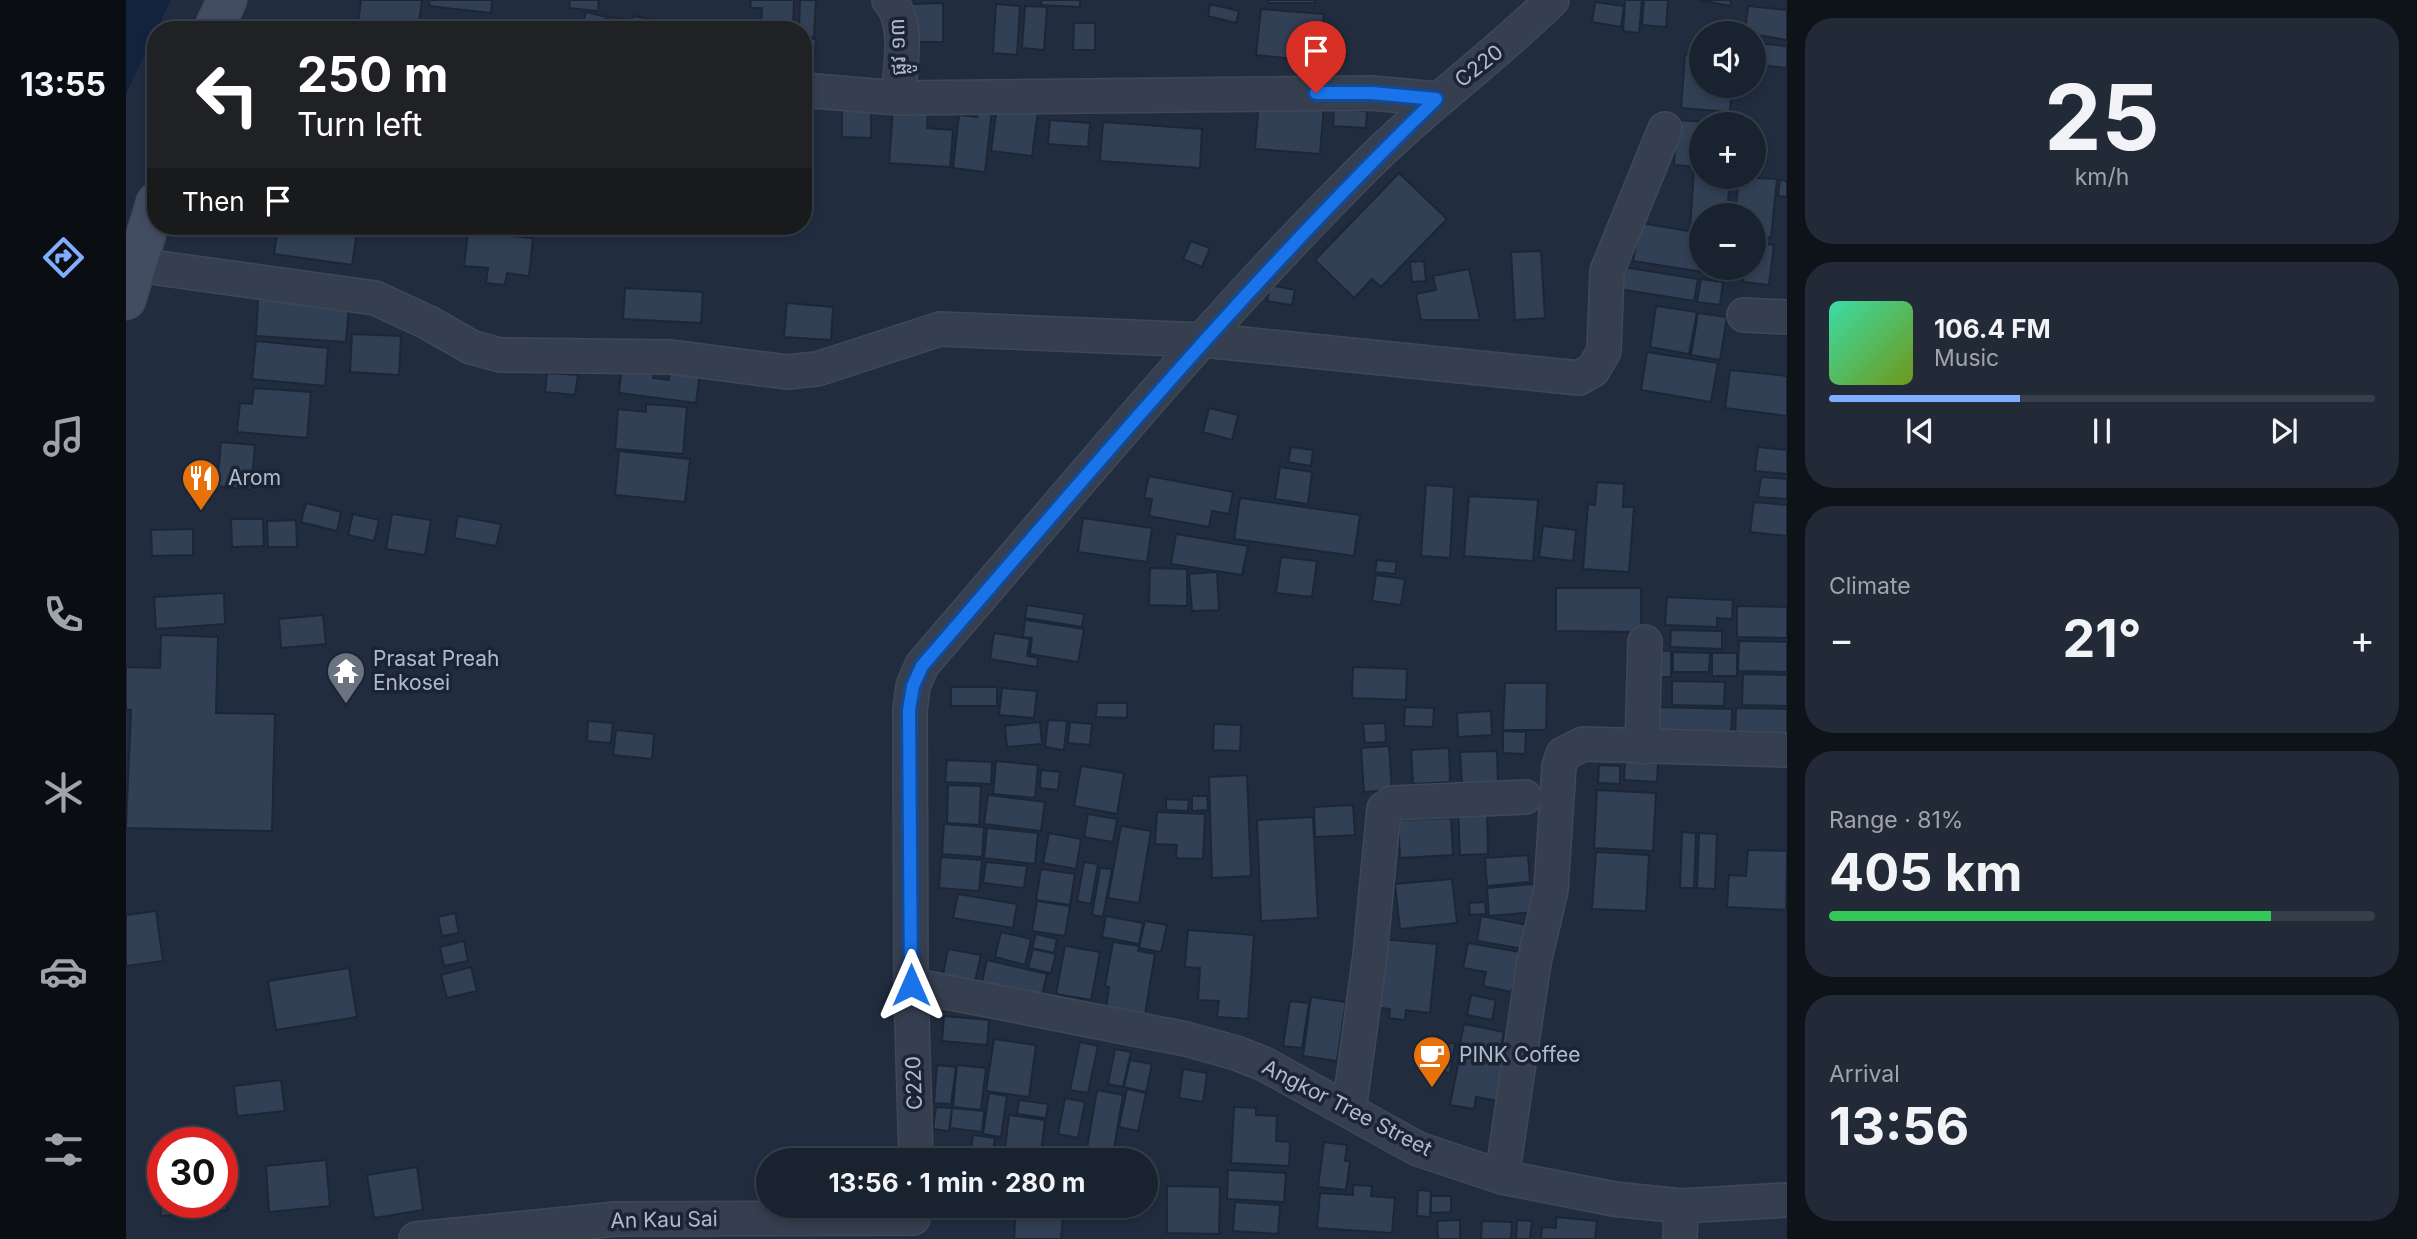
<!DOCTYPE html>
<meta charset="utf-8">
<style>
:root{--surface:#19222f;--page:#222a37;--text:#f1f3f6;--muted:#9fa4aa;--line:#373f4b;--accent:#81adff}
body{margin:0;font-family:Inter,"Noto Sans Khmer",sans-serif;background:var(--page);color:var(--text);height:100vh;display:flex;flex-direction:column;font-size:26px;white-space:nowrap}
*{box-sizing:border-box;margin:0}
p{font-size:23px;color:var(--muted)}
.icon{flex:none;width:38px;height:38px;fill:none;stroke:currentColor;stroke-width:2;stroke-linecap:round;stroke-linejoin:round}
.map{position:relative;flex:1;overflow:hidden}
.panel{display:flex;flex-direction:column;gap:18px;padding:18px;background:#0e131a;width:630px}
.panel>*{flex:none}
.hud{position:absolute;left:21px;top:21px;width:665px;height:214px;border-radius:28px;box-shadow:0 4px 10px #0003,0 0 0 2px var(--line);background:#202124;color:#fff;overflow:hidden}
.fabs{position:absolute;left:1563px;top:21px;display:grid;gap:14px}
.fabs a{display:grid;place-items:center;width:77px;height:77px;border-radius:50%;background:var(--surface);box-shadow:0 4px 10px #0003,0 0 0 2px var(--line);font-size:35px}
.speed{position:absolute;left:21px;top:1127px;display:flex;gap:14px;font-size:35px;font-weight:700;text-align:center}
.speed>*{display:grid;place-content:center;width:91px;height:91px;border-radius:50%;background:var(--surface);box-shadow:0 4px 10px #0003,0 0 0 2px var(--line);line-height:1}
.speed .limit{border:10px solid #d22;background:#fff;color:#111}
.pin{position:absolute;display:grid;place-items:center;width:60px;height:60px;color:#fff;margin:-72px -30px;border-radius:50% 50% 50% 0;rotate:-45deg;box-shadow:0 0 7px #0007}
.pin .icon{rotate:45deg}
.me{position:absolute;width:77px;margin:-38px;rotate:0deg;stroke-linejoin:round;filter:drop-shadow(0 0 5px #0008)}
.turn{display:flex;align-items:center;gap:24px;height:147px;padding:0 35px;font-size:32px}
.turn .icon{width:91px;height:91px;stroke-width:2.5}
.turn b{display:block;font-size:49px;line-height:60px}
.then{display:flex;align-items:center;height:66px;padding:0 35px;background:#0003;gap:14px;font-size:26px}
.big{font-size:52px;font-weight:700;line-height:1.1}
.panel .card{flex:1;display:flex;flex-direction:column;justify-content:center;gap:10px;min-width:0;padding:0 24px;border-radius:28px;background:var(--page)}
.panel .dial{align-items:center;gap:0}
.dial b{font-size:91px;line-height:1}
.song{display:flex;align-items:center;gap:21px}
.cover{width:84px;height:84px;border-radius:10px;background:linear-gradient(135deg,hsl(160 70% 55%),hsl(80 70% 35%))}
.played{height:7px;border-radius:4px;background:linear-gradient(90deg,var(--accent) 35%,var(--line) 35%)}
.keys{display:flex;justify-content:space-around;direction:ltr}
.heat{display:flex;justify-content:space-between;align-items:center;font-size:38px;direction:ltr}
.charge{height:10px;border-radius:5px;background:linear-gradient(90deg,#34c759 81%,var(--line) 0)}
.trip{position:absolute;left:630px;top:1148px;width:402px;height:70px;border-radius:35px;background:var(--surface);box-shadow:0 4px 10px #0003,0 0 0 2px var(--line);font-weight:700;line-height:70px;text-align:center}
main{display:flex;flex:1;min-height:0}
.tab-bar{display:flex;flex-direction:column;width:126px;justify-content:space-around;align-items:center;background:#0a0e13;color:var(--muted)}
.tab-bar .icon{width:49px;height:49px}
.tab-bar .active{color:var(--accent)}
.tab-bar b{font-size:32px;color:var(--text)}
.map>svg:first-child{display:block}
.water{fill:#13233e}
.building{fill:#324056;stroke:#1c2636;stroke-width:2}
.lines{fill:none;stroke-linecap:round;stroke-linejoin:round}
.street-casing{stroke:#3e4858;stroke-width:36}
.secondary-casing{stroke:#3e4858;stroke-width:41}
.street{stroke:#353f4f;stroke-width:33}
.secondary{stroke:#434d62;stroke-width:38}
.route-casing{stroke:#114b97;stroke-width:18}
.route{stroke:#1a73e8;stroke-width:12}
.labels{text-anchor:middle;stroke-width:7;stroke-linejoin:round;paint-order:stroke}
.street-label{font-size:21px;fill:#b1baca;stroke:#1a2434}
.poi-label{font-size:21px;fill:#b1baca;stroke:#1a2434;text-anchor:start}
</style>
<main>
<nav class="tab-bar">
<b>13:55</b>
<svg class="icon active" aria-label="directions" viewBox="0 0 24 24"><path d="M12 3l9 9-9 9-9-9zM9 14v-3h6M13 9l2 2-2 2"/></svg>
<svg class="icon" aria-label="music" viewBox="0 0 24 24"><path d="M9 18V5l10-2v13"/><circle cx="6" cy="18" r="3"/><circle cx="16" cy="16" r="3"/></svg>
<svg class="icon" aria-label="phone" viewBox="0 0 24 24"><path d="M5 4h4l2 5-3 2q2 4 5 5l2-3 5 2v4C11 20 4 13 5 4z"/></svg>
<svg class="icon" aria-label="climate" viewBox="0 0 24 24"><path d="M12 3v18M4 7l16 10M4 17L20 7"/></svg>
<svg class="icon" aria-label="car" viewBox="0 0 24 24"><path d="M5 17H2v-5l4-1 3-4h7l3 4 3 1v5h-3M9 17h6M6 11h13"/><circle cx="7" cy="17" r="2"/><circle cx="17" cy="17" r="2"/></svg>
<svg class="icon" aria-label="filters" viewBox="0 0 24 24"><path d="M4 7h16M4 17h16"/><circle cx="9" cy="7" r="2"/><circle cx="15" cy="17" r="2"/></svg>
</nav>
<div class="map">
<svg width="1661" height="1239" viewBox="0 0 1661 1239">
<rect width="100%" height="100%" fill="#212d3f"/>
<path class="water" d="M0 0H45L0 94Z"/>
<path class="building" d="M235 0H296L292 30 232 24Z
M304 0H366L365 13 303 6Z
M444 0H473L472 11 443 8Z
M625 0H668L667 30H635L636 8H624Z
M674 0H690L688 37 677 36V30H673Z
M916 0H954V7L915 5Z
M1142 0H1189V3H1142Z
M1499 0H1516L1513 33 1497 31Z
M1518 0H1542L1540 27 1516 25Z
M1573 0H1605L1604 6Z
M1469 2 1498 6 1495 27 1466 22Z
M817 3V42H786V4Z
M870 4 894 6 891 55 867 53Z
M1084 4 1113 11 1110 23 1082 16Z
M899 6 921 7 918 50 896 48Z
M1622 6 1661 10V40L1619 33Z
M1135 9 1198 14 1196 30 1211 32 1208 63 1130 55Z
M460 12 480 17 477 30H455Z
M507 16 531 20 529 30H504Z
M484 17 503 20 502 30H482Z
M595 22 618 24 617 30H594Z
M948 23H969V50H947Z
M220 24 252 30H219Z
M677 38 690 39 689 53H677Z
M1628 43 1661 46V68L1628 64Z
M1559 54 1575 55V86H1606L1604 112 1555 108Z
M1133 100 1198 105 1194 154 1129 149Z
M716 103H745V138L716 137Z
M913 104 906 156 865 151 871 106Z
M767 109 802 112 801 128 827 130 824 167 763 163Z
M852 109 866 110 859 172 827 168 833 115 851 117Z
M1208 109 1241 111 1240 128 1207 126Z
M924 120 964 123 962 147 922 144Z
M1551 120 1614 124H1575V167L1548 165Z
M977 122 1076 129 1074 168 974 161Z
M1568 170 1575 171V177H1604L1601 215H1575V230L1564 229Z
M1273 173 1321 219 1255 287 1246 279 1228 298 1189 260Z
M1613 177 1651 179 1645 238 1628 236V215H1609Z
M1654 180 1661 181V197L1652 196Z
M1514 223 1575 233V268H1597L1596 275 1507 261Z
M152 226H232L226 265 148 254Z
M342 232 407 238 403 276 381 273 379 285 360 283 362 268 338 266Z
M1065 241 1084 248 1076 267 1057 259Z
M1628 243 1648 245 1643 285 1617 282 1618 268H1628Z
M1415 251 1419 318 1389 320 1385 252Z
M1298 261 1300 281 1286 282 1284 262Z
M1491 266 1572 279 1568 301 1487 288Z
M1343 269 1354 320H1295L1290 294 1310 290 1307 276Z
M1575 279 1597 282 1594 305 1571 302Z
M1144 285 1169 290 1166 305 1141 301Z
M499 288 577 292 575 323 497 319Z
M132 299 223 305 220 342 130 336Z
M661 303 707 307 705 340 658 337Z
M1530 306 1571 312 1563 354 1524 347Z
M1572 313 1601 317 1594 360 1565 355Z
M226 334 275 336 273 375 224 372Z
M130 341 202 348 199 386 126 379Z
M1521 352 1592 363 1585 402 1515 390Z
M496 365 528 369 527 378 543 380 544 369 574 373 570 403 493 393Z
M1604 370 1661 376V416L1599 408Z
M421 373 452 375 449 395 419 392Z
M128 388 185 392 181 438 111 432 114 403 126 404Z
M520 404 561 407 557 454 489 449 492 409 520 412Z
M1083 408 1112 415 1106 440 1077 432Z
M95 442 129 445 125 490 91 486Z
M1165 447 1187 450 1185 466 1162 462Z
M1632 447 1661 450V474L1629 471Z
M493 451 564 459 559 502 489 495Z
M1154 467 1186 472 1182 504 1149 499Z
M1023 476 1107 492 1103 514 1086 511 1083 527 1023 516 1026 499 1018 498Z
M1635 477 1661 479V499L1632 497Z
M1471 482 1498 484 1497 507H1508L1503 572 1457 569 1462 504 1469 505Z
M1300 485 1328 487 1324 558 1295 556Z
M1343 496 1412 500 1407 561 1338 556Z
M1114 498 1234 515 1228 556 1108 539Z
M1628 502 1661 505V536L1624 532Z
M180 503 215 512 211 531 175 522Z
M227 514 253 520 248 541 222 535Z
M266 514 305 520 299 555 260 549Z
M332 516 375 524 370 546 328 538Z
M957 518 1026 528 1021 562 952 552Z
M105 519H137L138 546 106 547Z
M170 520 171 547H142L141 521Z
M1417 526 1450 530 1447 561 1413 557Z
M67 529V555L26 556 25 530Z
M1050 534 1122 546 1116 575 1045 564Z
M1155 557 1191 561 1186 597 1150 593Z
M1251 560 1271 562 1269 574 1249 572Z
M1024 568 1061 569V606L1023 605Z
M1091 572 1093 610 1066 611 1063 574Z
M1250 575 1279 579 1275 605 1246 601Z
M1430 588H1515V632L1430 631Z
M98 593 99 624 30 629 28 597Z
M1541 597 1607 600 1606 619 1591 618V627L1539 625Z
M901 605 958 614 956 627 899 618Z
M1611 606 1661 607V638L1611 637Z
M197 615 200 644 155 648 153 619Z
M899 620 958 629 952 662 904 654 906 638 897 637Z
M1545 630 1596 631V649L1544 647Z
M868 633 904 639 901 656 912 658 911 667 864 659Z
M35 635 92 637 90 713 149 714 146 831 0 828 5 710H0V667L34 668Z
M1613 641 1661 642V672L1612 671Z
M1527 650 1545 651V677H1526Z
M1547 652 1584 653 1583 672H1547Z
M1586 653H1611V676H1586Z
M1227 667 1281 669 1280 700 1226 698Z
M1617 674 1661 675V706L1616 705Z
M1546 681 1599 682 1598 706 1546 705Z
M1379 683H1421L1420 730H1377Z
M825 687H871V706H825Z
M876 688 911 691 908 718 873 715Z
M971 703H1001V718L970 717Z
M1279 707 1308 708 1307 727 1278 726Z
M1528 707 1606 709 1605 741 1528 740Z
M1610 708 1661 709V743L1609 742Z
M1365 711 1366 735 1332 737 1331 713Z
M922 720 941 721 938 750 919 747Z
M462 721 487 723 485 743 461 741Z
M914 722 916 744 881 747 879 726Z
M944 722 966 724 964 745 942 743Z
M1259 723 1260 742 1239 743 1237 724Z
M1088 724 1115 725 1114 751 1087 750Z
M490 730 528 734 526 759 487 755Z
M1377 731 1400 732 1399 754 1377 753Z
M1263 746 1266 790 1238 792 1235 748Z
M1323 748 1324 782 1287 784 1285 750Z
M1371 751 1372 784 1336 786 1334 752Z
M821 760 866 762 865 784 819 782Z
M870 761 912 765 909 798 867 794Z
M1499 761 1532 763 1531 782 1498 780Z
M1473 765 1494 766V784L1472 783Z
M955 766 998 773 991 814 948 806Z
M915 770 934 772 932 790 914 788Z
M1121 775 1125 876 1086 878 1083 777Z
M822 785 855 786 853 825 821 823Z
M1471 790 1530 793 1527 851 1468 848Z
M862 795 919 802 915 831 858 824Z
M1066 796H1081L1082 810 1066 811Z
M1040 799 1063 800 1062 811 1040 810Z
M1227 805 1229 835 1189 837 1188 807Z
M1361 807 1362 854 1334 855 1332 808Z
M1031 812 1079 814 1077 859 1050 858 1051 845 1029 844Z
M962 814 991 819 987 842 958 837Z
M1187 817 1192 918 1135 921 1131 820Z
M1325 818 1327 855 1274 858 1272 820Z
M818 824 858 827 856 857 816 854Z
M995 826 1025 831 1013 903 982 898Z
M861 828 912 833 909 864 858 858Z
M1556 832 1570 833 1568 888H1554Z
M923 833 955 839 950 869 917 863Z
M1573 833 1591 834 1589 889 1571 888Z
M1622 850 1661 851 1660 910 1601 907 1603 875 1620 876Z
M1470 852 1523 855 1520 911 1466 909Z
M1402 855 1404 882 1361 886 1359 858Z
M815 857 856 860 853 891 813 888Z
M860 862 901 866 898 888 857 883Z
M958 862 972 864 965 904 951 901Z
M974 868 986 869 977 917 966 915Z
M915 869 949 874 944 905 910 900Z
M1326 879 1331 923 1274 929 1269 884Z
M1408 884 1410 912 1363 916 1361 888Z
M832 894 891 904 887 928 827 918Z
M911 901 944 906 939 936 906 931Z
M1359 902 1360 914 1344 915 1343 903Z
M30 911 37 961 0 966V915Z
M329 913 333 933 316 936 312 917Z
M980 916 1017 923 1013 944 976 937Z
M1355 916 1402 925 1398 949 1351 941Z
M1019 921 1041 925 1035 952 1013 948Z
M1062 930 1128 935 1122 1019 1091 1017 1093 1001 1072 1000 1074 968 1059 967Z
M875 932 905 939 899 965 869 957Z
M910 934 931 939 928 953 906 948Z
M1255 939 1311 944 1304 1013 1280 1010 1279 1020 1263 1018 1264 1009 1248 1007Z
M338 941 342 961 318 966 314 947Z
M987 942 1013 946 1012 951 1029 954 1019 1014 980 1008 983 987 979 986Z
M1342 943 1394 952 1386 992 1357 986 1360 972 1337 968Z
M939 946 974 952 965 1000 930 994Z
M822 949 855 955 849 981 817 975Z
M907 949 930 954 925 973 902 968Z
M861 960 921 974 915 999 855 986Z
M345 967 351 991 321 998 315 975Z
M223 968 231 1017 150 1030 142 981Z
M1345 995 1370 1000 1366 1020 1341 1015Z
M1185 997 1220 1002 1211 1061 1177 1056Z
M1164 1001 1183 1003 1176 1048 1157 1046Z
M818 1016 863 1020 861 1045 816 1041Z
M1338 1024 1378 1032 1374 1050 1334 1043Z
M868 1039 910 1045 903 1097 860 1091Z
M1302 1040 1329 1044 1324 1073 1298 1069Z
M954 1042 972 1046 962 1093 944 1090Z
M1336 1045 1381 1054 1372 1101 1350 1097 1348 1109 1324 1105Z
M989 1049 1005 1052 997 1087 982 1084Z
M1004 1060 1026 1064 1020 1092 998 1087Z
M811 1065 830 1067 825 1104 808 1103Z
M831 1065 860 1068 855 1110 827 1107Z
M1057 1069 1081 1073 1077 1102 1053 1098Z
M155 1080 159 1111 111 1116 108 1086Z
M1001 1089 1020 1093 1012 1131 993 1127Z
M971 1090 997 1095 986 1160H959Z
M863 1093 881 1096 875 1137 857 1134Z
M939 1098 959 1102 952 1138 932 1134Z
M893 1100 922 1104 920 1118 891 1114Z
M810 1107 826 1108 823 1131 807 1129Z
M1108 1107 1130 1108V1115L1151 1116 1150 1141 1164 1142 1163 1166 1105 1163Z
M826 1108 858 1111 856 1132 824 1128Z
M883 1115 919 1120 914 1160 878 1157Z
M847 1135 869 1138 866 1160 844 1158Z
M1198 1142 1221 1145 1219 1161H1224L1220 1190 1192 1187Z
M200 1160 204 1206 143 1212 140 1166Z
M97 1165 101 1210 35 1216 32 1170H37V1202H96Z
M291 1167 297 1210 248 1218 241 1175Z
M1102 1170 1160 1173 1158 1202 1101 1199Z
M1227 1185 1246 1186 1245 1196 1269 1198 1266 1233 1191 1228 1194 1193 1227 1195Z
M1041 1186 1094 1187 1093 1234 1041 1233Z
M1292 1190 1305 1191 1304 1217 1291 1216Z
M1305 1196H1325V1212L1305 1213Z
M1109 1202 1154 1205 1152 1234 1107 1231Z
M890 1206H938L935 1239H888Z
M1430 1217 1471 1221 1469 1239H1415L1416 1227 1430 1228Z
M1334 1220V1239H1312L1311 1221Z
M1391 1220 1406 1221 1404 1239H1390Z
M1356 1221 1386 1222 1385 1239H1355Z"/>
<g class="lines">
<defs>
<path id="street" d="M763 0C784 22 774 69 772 98
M677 90 772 98 1246 93 1310 99
M11 265 249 298 301 322 345 347 374 355 545 357 661 372 691 369 814 329 1077 340 1453 378 1467 370 1478 351 1481 271 1539 129
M1618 315 1661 317
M1516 747 1519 642
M785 985 1060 1039 1110 1053 1138 1064 1292 1149 1376 1177 1488 1199 1555 1206 1661 1200
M1223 1110 1244 955 1258 809 1266 803 1399 797
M790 1160 785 985 784 710 787 686 796 665C943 495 1087 317 1248 158 1305 102 1369 56 1426 0
M1376 1177 1408 962 1425 890 1433 766 1437 754 1457 744 1661 750
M290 1239 490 1219 787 1218
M1554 1239 1555 1206"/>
<path id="secondary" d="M87 30 101 0
M0 300 30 202"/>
</defs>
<use href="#street" class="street-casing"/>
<use href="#secondary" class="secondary-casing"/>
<use href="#street" class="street"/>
<use href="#secondary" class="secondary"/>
</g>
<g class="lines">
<defs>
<path id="route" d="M785 985 783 710 787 686 796 666C963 473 1126 277 1310 99L1246 93H1190"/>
</defs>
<use href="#route" class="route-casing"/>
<use href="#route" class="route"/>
</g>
<defs>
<symbol id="restaurant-pin" viewBox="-11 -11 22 30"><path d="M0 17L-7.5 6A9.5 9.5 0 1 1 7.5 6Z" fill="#e8710a" stroke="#1a2434"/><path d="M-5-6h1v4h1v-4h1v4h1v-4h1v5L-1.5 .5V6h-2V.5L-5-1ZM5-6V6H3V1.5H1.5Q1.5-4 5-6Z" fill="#fff"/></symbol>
<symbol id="temple-pin" viewBox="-11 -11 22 30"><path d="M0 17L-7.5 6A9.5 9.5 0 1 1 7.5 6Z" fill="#6b7280" stroke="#1a2434"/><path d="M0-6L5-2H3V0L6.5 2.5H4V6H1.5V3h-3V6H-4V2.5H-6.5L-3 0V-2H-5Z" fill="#fff"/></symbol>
<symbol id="cafe-pin" viewBox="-11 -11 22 30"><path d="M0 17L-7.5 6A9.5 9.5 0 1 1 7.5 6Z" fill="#e8710a" stroke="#1a2434"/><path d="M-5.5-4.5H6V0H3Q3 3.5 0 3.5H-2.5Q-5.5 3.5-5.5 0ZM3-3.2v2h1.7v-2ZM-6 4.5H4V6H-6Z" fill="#fff"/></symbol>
</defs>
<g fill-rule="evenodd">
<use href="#restaurant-pin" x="53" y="456" width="44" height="60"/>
<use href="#temple-pin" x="198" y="649" width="44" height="60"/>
<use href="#cafe-pin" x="1284" y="1033" width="44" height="60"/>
</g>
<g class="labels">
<g class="street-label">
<text transform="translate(772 47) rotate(-92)" y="7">ផ្លូវ ១៣</text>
<text transform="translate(1353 66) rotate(-38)" y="7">C220</text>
<text transform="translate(788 1083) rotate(-92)" y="7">C220</text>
<text transform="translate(1221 1108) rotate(27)" y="7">Angkor Tree Street</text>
<text transform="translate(538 1220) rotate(-1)" y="7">An Kau Sai</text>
</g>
<g class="poi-label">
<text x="102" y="485">Arom</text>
<text x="247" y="666">Prasat Preah<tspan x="247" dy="24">Enkosei</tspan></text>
<text x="1333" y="1062">PINK Coffee</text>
</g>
</g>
</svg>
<div class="fabs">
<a><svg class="icon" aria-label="sound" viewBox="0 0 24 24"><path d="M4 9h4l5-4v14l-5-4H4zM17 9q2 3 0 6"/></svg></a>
<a>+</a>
<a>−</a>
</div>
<div class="speed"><div class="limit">30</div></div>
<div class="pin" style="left:1190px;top:93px;background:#d93025"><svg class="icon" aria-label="arrive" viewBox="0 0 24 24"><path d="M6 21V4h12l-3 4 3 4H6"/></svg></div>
<svg class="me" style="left:785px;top:985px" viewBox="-20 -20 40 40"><path d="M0-17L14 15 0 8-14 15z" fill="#1a73e8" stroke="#fff" stroke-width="4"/></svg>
<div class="trip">13:56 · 1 min · 280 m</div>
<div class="hud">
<div class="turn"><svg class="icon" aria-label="left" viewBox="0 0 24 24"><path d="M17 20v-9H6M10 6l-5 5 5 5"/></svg><div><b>250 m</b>Turn left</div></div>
<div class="then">Then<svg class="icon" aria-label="arrive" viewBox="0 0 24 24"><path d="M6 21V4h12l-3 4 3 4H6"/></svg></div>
</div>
</div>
<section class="panel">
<div class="card dial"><b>25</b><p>km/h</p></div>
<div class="card">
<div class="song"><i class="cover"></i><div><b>106.4 FM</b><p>Music</p></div></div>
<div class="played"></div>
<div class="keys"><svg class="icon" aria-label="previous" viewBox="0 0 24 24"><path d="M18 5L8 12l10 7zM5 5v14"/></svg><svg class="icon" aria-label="pause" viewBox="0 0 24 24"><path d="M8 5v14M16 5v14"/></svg><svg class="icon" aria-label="next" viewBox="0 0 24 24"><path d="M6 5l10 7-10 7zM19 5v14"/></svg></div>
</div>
<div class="card"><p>Climate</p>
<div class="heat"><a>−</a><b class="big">21°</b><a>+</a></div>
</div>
<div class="card"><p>Range · 81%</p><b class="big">405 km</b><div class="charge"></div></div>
<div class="card"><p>Arrival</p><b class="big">13:56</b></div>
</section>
</main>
